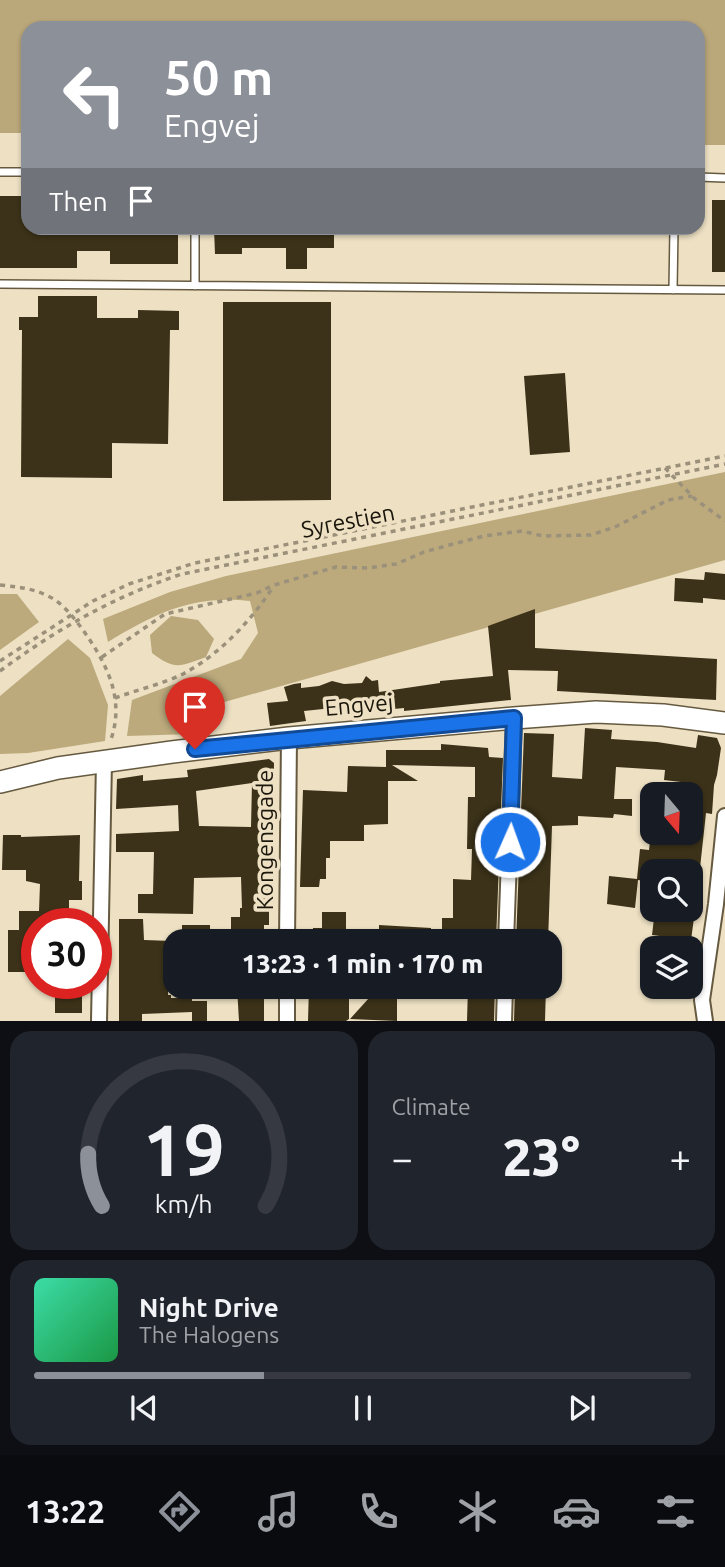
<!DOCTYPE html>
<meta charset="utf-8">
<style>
:root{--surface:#171b24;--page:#20242c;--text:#f1f3f6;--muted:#9ea1a6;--line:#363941;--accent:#8c9099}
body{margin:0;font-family:Ubuntu,sans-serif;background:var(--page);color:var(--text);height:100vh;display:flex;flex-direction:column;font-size:26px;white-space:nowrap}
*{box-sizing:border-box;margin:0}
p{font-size:23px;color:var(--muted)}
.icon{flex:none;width:38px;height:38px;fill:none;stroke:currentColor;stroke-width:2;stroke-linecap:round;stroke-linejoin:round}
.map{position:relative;height:1021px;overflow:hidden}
.sheet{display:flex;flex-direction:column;gap:10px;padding:10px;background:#0d0f14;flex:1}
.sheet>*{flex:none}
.top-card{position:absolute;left:21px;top:21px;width:684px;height:214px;border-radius:21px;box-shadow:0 2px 5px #0004;background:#8c9099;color:#fff;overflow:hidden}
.needle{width:46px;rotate:161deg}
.buttons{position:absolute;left:640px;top:782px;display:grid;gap:14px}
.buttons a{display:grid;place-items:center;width:63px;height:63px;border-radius:14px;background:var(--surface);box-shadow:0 2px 5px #0004;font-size:35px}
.speed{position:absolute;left:21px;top:908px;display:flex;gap:14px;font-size:35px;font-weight:700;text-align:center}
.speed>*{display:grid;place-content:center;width:91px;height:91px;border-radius:50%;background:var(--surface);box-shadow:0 2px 5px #0004;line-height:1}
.speed .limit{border:10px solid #d22;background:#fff;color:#111}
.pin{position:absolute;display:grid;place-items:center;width:60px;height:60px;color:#fff;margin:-72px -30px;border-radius:50% 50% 50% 0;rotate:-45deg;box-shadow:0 0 7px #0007}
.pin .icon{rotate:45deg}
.me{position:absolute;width:77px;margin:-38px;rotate:2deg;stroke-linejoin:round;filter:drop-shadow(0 0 5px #0008)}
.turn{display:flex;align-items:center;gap:24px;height:147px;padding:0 28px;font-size:32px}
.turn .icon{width:91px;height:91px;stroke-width:2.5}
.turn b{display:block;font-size:49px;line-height:60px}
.then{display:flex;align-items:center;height:66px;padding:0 28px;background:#0003;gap:14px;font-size:26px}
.big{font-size:52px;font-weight:800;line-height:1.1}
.sheet .tile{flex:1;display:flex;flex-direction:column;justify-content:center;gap:10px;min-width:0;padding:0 24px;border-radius:21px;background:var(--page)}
.sheet .dial{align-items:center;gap:0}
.dial svg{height:182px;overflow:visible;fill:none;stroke:var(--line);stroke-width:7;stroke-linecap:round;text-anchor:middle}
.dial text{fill:var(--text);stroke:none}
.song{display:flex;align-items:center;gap:21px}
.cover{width:84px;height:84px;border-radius:10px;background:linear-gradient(135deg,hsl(160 70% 55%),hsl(140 70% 35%))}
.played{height:7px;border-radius:4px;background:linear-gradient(90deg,var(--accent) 35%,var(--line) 35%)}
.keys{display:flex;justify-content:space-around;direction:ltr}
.heat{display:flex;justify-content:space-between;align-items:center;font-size:38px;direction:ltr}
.sheet .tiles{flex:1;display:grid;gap:10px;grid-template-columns:1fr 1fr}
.tile:last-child{grid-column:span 2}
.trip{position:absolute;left:163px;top:929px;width:399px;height:70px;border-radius:21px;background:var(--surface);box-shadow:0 2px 5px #0004;font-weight:800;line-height:70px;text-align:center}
.menu{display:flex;height:112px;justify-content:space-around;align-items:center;background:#090b0e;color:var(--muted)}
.menu .icon{width:49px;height:49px}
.menu .current{color:var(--accent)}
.menu b{font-size:32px;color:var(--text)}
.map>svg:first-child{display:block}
.forest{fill:#bca97c}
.water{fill:#baa77a}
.building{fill:#3c3219;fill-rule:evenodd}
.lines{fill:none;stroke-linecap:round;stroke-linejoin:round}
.lane-casing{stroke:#655a40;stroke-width:10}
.street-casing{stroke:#655a40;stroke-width:18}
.secondary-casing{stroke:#655a40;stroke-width:24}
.path{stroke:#9b917b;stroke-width:3.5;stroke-dasharray:5 5;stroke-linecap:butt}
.lane{stroke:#fff;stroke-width:7}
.street{stroke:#fff;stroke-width:14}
.secondary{stroke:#fff;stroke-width:21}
.route-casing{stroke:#114b97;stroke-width:18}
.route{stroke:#1a73e8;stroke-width:12}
.labels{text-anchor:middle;stroke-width:7;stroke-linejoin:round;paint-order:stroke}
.street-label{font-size:23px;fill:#1a160b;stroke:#ede0c3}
</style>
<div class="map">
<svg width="725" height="1021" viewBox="0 0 725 1021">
<rect width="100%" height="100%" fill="#ede0c3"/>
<path class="forest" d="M725 472V560L193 711 192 734 127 736 132 700 241 659 258 633 250 601C192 595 156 613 108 642L103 619 170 592 226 576Z
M0 594H17L39 622 0 650Z
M68 639 90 658 108 705 105 741 28 753 0 754V696Z"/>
<path class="water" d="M0 0H725V145H698V28H28V133H0Z
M171 616 198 620 214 639 206 657C181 666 175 671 152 653L150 635Z"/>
<path class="building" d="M0 196H28V228H178V264H110V251H77V268H0Z
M712 200H725V272H712Z
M214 228H334V248H307V269H286V248H242V254H215Z
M38 296H97V318H138V310L179 311V330H170L168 444 112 443V478L21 477 22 330H19V317H38Z
M223 302H331V500L223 501Z
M565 373 570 452 530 455 524 376Z
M705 572 725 574V600L703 598V603L674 601 675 578 704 580Z
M535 609V648L717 659 716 700 557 691 558 671 508 670 511 700 404 711V708L343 714 342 707 304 711 306 721 270 726 267 703 288 701 284 687 294 684 301 683V688L319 686 332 681 344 684 362 683 366 676 372 681 378 680 379 692 440 683V681L493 676 488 626Z
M585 728 612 730 611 739 657 742 696 748 698 735 717 738 721 748 717 775 714 785 712 814 706 813 700 868 669 864V872H653V882L638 880 635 908 607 904 609 876 637 879 640 849 649 850 651 833H691V794H680L681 782 664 780 665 770 616 767 614 799H632V816L614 814 613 818 578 816V825L552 826 548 942H516L524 733 554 734 552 777 582 779Z
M441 744 488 748 489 757 503 758 496 942H471V938L442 937V918H453V879L471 880 472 849H467L468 797H475V767L392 765 418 781H388V824L364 825V841H330V858H326V879H320L319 887H300L303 790 347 792 348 766 386 767V750H441Z
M269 759 274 763 273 833H264V881H269V925H264V936H231V917H240V908H242L241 877 194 878 193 914 138 913V894H153L154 852H116V834L179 831 178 805 116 809 117 779 143 775V781L188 777 187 770ZM252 783 251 827 199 826 196 791Z
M3 835H21V837L80 835 79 881H82V900H69V924H37V934H25V972H8V930H19V911H39L40 884 26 881V870H2Z
M655 910H695L690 948H674L675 938 652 935Z
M322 912H346V942H313V928H322Z
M119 919H143L144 940 172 941 171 958H169L168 995H171V998H192V1001H207V1021H192V1012L142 1014V1021H119Z
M182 925H210V942H182Z
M379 925 431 928V942H379Z
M55 985H70L69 991H82V1013H55Z
M237 987H264V1021H239Z
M309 987H332V992L349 993V1019L346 1021H308Z
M379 987H397V1021L350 1019Z
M468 987H495L494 1021H467Z
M515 987H546L545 1021H514Z"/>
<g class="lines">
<defs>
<path id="lane" d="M0 172H28
M698 177 725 178
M195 228V286
M0 284 725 290
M673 290 674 228"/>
<path id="street" d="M287 942 289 738
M506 942 514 718
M99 1021 104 761
M287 1021V987
M504 1021 505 987
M705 1021 702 1000 716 904 725 816"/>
<path id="secondary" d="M0 782 58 768 172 752 289 738 514 718 596 712 663 715 725 723"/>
</defs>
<use href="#lane" class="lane-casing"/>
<use href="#street" class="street-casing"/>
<use href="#secondary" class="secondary-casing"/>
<path class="path" d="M665 468 695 499 725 521
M0 585C17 587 32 588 48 596 63 603 73 617 83 630 107 664 126 700 110 742
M102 657 165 614 257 593 274 585 336 567 368 568 396 564 424 552 453 544 484 536 522 531 543 536 591 535 615 527 668 500 692 496
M0 661 93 601 129 584 195 563 725 456
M0 671C57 629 115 596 182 574L725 464
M115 698C137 690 162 684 183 674 220 654 251 621 273 587"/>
<use href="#lane" class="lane"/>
<use href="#street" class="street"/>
<use href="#secondary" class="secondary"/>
</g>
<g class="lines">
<defs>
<path id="route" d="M195 749 514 718 510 842"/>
</defs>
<use href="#route" class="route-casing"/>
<use href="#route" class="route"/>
</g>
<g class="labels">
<g class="street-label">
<text transform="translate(348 521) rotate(-11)" y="8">Syrestien</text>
<text transform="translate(359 705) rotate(-5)" y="8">Engvej</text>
<text transform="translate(265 840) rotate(-90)" y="8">Kongensgade</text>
</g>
</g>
</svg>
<div class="buttons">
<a><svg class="needle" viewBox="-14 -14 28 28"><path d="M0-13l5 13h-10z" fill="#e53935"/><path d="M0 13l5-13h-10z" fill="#9ea1a6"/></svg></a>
<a><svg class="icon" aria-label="search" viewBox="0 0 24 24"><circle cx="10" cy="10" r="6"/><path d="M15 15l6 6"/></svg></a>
<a><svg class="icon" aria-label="layers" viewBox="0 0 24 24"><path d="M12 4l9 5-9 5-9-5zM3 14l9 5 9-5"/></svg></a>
</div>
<div class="speed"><div class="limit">30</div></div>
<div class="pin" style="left:195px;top:749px;background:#d93025"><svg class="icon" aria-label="arrive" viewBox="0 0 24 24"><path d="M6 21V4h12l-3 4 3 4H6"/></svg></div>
<svg class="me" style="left:510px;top:842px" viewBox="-20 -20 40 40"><circle r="17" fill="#1a73e8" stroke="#fff" stroke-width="3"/><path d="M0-11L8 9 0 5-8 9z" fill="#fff"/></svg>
<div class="trip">13:23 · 1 min · 170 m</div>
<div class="top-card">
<div class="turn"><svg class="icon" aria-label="left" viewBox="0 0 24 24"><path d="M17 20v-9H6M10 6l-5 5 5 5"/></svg><div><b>50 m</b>Engvej</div></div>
<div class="then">Then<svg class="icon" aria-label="arrive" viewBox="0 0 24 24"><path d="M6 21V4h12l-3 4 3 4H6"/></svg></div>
</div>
</div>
<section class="sheet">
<div class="tiles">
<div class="tile dial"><svg viewBox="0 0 100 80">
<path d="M14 69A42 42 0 1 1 86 69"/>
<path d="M14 69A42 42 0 0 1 8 46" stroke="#8c9099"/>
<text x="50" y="56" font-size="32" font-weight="700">19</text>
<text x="50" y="72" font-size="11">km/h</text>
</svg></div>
<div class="tile"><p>Climate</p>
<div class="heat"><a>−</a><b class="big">23°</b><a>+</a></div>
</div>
<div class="tile">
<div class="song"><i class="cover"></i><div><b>Night Drive</b><p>The Halogens</p></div></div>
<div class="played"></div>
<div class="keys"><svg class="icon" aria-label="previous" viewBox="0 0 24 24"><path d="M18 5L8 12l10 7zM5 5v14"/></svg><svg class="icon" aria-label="pause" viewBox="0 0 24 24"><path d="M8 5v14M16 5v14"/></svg><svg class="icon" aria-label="next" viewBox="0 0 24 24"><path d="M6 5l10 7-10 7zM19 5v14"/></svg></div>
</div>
</div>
</section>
<nav class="menu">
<b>13:22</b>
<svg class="icon current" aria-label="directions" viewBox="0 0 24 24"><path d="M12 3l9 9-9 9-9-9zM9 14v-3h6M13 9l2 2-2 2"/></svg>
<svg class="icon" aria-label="music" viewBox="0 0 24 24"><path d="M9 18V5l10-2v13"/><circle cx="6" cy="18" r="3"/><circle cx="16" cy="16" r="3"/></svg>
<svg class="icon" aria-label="phone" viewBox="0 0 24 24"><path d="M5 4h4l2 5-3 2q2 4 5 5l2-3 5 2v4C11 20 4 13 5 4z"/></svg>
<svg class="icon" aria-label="climate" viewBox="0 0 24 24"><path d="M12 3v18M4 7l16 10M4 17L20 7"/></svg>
<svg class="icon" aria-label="car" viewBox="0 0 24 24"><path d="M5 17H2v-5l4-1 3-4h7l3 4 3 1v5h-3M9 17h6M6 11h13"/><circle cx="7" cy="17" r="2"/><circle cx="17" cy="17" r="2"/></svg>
<svg class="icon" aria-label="filters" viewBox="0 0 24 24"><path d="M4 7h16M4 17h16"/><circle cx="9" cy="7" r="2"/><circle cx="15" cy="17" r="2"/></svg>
</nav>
